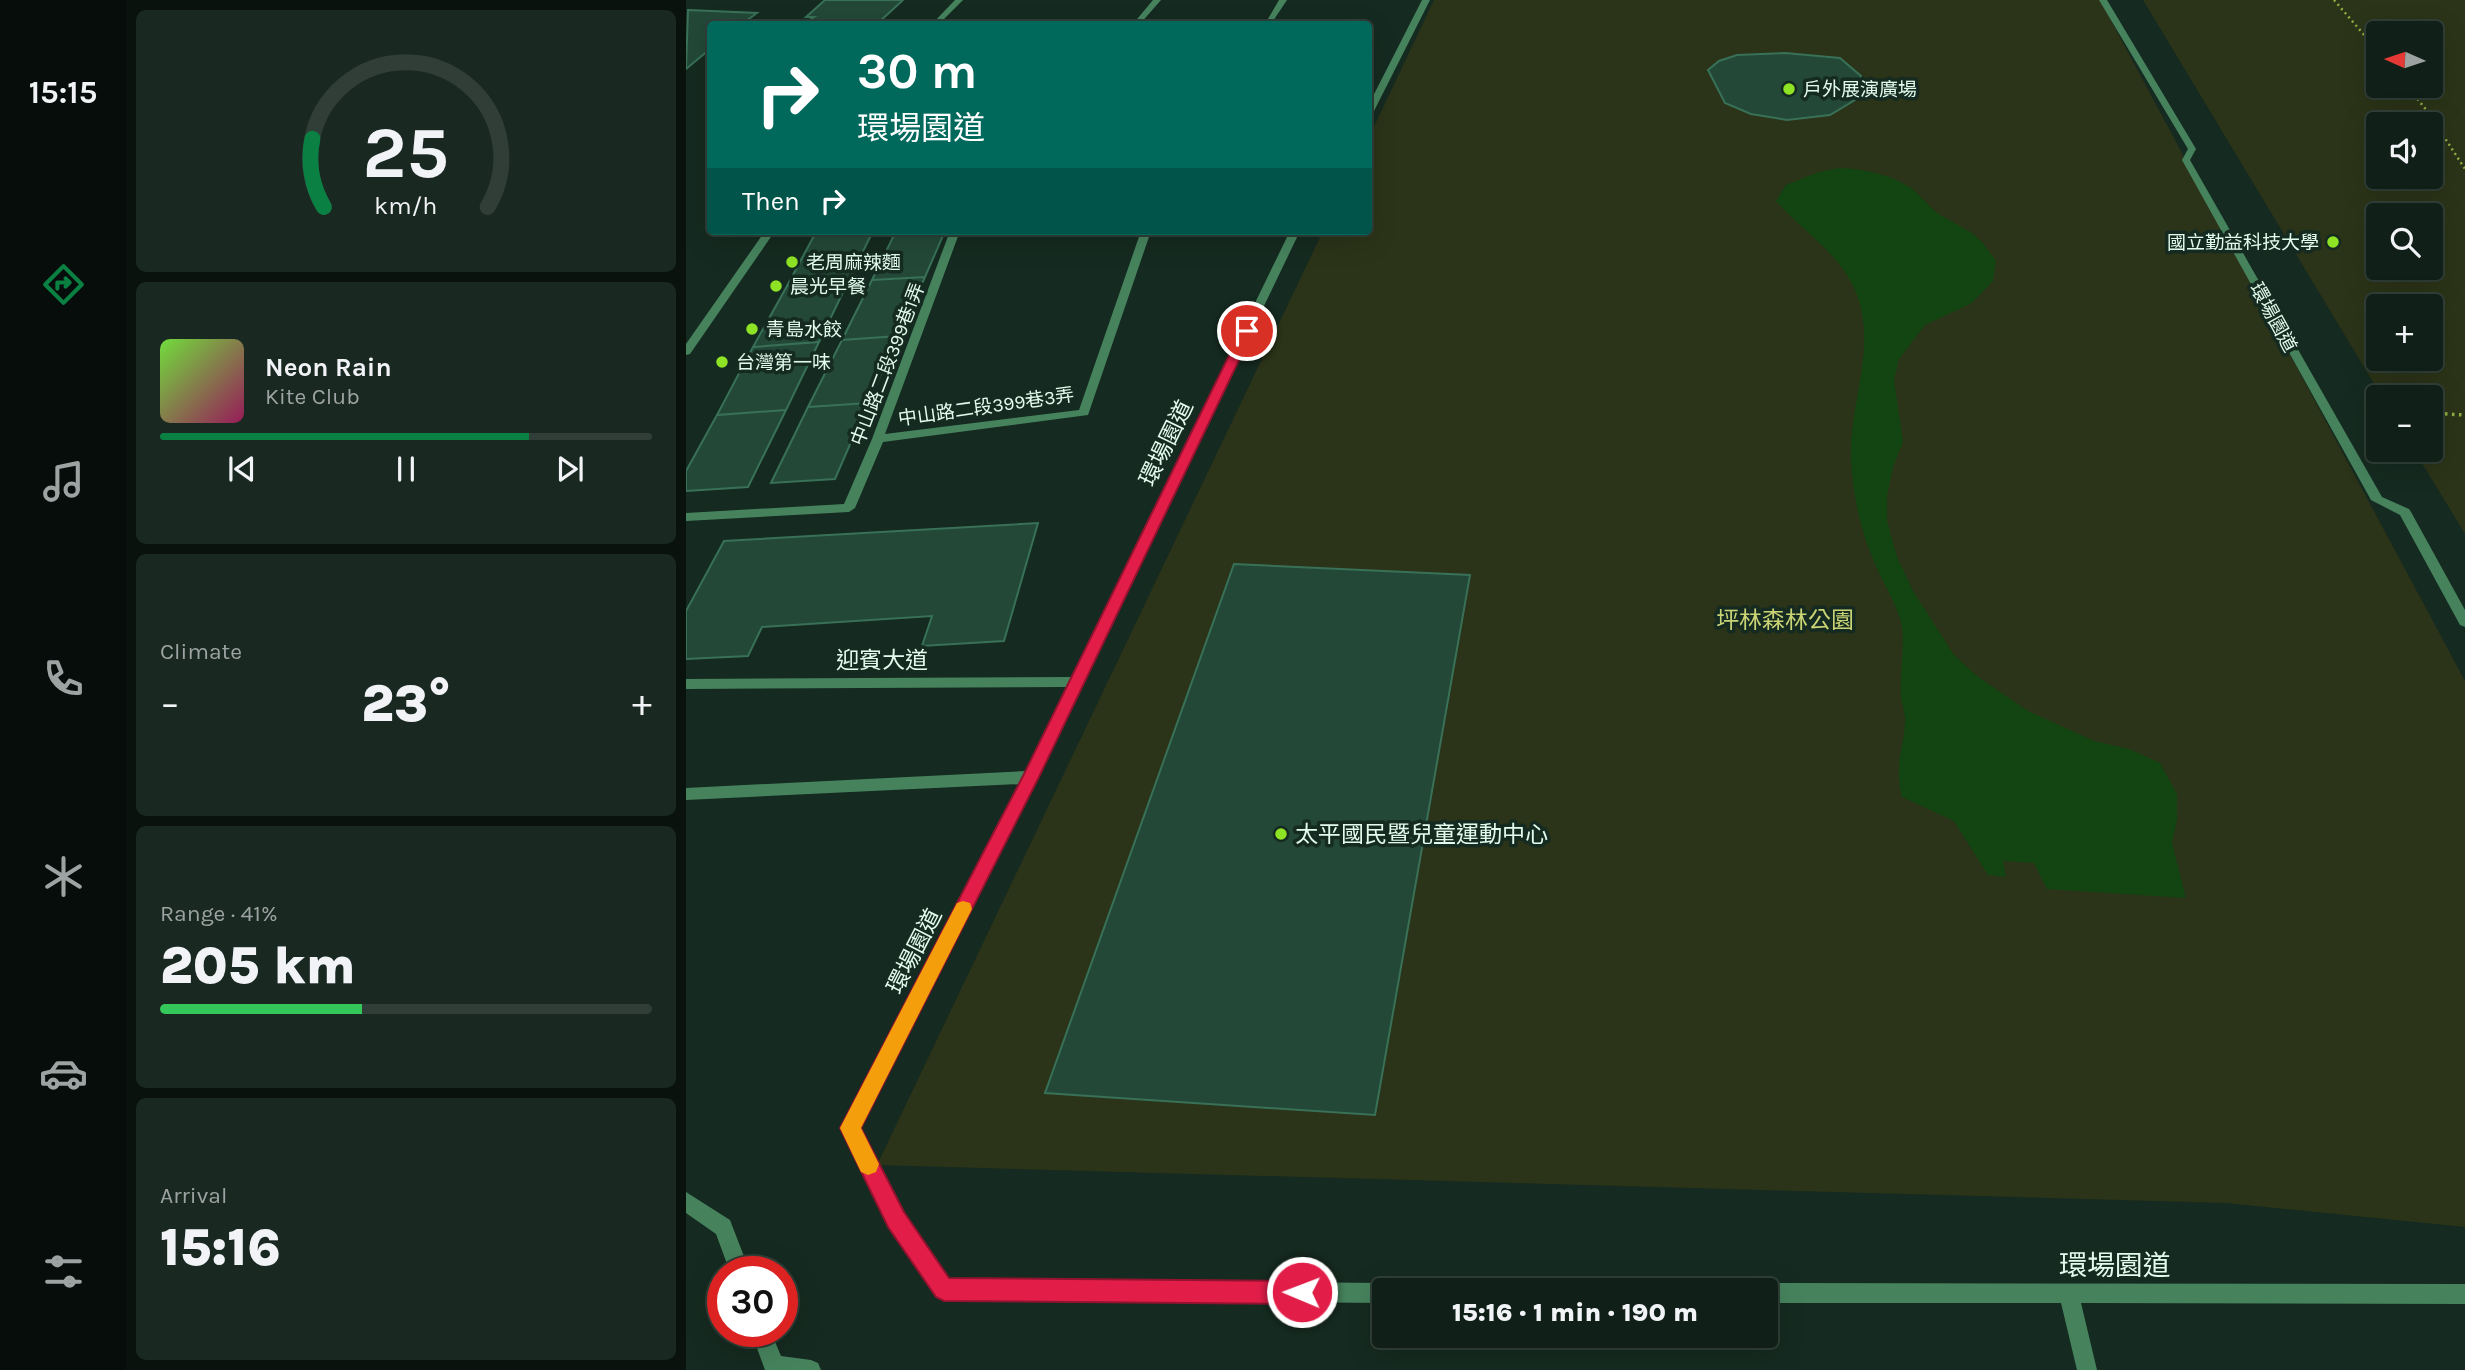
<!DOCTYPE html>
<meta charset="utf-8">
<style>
:root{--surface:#102018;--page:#192821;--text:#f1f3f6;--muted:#9ca3a2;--line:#303e37;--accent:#0b8043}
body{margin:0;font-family:Karla,"Noto Sans TC",sans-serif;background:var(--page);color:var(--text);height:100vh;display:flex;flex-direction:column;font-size:26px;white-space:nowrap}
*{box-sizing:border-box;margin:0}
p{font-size:23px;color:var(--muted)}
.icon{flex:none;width:38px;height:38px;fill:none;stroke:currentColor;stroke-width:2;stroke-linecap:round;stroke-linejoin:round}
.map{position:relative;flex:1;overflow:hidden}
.side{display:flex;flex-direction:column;gap:10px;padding:10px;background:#09120d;width:560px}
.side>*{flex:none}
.hud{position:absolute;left:21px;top:21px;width:665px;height:214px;border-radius:7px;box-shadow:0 7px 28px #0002,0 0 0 2px var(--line);background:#00695c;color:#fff;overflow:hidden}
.needle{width:46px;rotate:273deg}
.controls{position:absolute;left:1680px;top:21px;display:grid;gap:14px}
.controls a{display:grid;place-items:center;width:77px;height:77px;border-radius:7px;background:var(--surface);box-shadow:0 7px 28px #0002,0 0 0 2px var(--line);font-size:35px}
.speed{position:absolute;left:21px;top:1256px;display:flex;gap:14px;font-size:35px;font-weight:700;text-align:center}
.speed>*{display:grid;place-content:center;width:91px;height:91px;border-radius:50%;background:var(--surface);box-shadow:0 7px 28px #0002,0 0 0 2px var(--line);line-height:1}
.speed .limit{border:10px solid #d22;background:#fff;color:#111}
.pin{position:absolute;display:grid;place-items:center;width:60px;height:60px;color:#fff;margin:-30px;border:4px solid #fff;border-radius:50%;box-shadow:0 2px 7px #0007}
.me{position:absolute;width:77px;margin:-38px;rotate:271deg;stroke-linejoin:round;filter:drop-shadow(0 0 5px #0008)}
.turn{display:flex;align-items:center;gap:24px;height:147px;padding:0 35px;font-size:32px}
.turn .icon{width:91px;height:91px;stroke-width:2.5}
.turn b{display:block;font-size:49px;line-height:60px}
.then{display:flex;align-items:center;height:66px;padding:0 35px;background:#0003;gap:14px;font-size:26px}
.big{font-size:52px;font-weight:800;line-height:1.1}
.side .card{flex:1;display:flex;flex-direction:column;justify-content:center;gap:10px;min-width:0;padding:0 24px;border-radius:10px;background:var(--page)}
.side .dial{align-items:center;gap:0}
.dial svg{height:182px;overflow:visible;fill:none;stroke:var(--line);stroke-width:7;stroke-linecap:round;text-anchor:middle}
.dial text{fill:var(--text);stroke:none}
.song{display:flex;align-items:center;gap:21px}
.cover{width:84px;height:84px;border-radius:10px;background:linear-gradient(135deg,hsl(100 70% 55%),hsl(330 70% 35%))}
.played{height:7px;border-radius:4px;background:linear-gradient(90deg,var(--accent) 75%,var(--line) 75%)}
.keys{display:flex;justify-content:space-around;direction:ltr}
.heat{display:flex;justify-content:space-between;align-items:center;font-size:38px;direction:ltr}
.charge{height:10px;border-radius:5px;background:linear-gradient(90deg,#34c759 41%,var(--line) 0)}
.trip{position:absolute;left:686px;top:1278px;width:406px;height:70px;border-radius:7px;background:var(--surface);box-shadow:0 7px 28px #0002,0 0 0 2px var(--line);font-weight:800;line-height:70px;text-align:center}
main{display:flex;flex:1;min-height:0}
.tabs{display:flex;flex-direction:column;width:126px;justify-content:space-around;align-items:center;background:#060d0a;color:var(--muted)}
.tabs .icon{width:49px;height:49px}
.tabs .current{color:var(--accent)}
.tabs b{font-size:32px;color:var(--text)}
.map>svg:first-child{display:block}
.green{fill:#2b3318;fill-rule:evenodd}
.water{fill:#134512}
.building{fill:#234838;stroke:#387157;stroke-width:2}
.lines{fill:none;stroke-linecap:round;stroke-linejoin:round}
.path-far1{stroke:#90af41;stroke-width:2.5;stroke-dasharray:2 3.5;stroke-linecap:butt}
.path{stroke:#90af41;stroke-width:3.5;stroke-dasharray:2.5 4.5;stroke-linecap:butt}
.service{fill:#46835d;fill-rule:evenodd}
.minor{fill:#46835d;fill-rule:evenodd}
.tertiary{fill:#46835d;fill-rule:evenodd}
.route{fill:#e11d48;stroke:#92132f;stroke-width:2}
.slow{fill:#f59e0b}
.poi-dot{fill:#8ee325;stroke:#152a20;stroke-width:2.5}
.labels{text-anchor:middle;stroke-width:7;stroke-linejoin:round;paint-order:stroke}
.far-poi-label{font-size:19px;fill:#e1fbed;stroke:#152a20;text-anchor:start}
.far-street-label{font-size:19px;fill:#e1fbed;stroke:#152a20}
.street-label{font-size:23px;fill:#e1fbed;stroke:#152a20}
.park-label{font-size:23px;fill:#cad475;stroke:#152a20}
.poi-label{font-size:23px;fill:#e1fbed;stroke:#152a20;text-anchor:start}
.near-street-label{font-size:28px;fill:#e1fbed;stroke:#152a20}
</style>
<main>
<nav class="tabs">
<b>15:15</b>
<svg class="icon current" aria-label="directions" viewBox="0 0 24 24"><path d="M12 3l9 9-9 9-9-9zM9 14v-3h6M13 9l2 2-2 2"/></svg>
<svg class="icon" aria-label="music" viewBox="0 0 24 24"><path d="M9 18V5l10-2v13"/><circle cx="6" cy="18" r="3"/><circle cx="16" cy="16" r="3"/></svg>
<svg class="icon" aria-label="phone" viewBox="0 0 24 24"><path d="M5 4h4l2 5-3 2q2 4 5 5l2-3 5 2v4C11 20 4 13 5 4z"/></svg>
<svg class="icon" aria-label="climate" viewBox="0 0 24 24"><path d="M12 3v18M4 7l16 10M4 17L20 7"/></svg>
<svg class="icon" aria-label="car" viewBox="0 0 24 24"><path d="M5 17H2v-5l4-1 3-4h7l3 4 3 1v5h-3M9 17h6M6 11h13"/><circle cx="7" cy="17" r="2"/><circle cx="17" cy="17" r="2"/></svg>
<svg class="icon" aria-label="filters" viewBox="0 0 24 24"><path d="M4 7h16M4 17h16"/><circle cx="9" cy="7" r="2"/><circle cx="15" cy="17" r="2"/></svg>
</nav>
<section class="side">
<div class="card dial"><svg viewBox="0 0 100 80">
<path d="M14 69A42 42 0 1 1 86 69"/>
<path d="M14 69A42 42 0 0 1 9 39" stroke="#0b8043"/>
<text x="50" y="56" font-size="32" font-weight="700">25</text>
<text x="50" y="72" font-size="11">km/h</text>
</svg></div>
<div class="card">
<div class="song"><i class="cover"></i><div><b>Neon Rain</b><p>Kite Club</p></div></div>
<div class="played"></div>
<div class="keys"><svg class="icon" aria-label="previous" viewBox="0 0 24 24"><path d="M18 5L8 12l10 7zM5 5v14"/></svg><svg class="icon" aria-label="pause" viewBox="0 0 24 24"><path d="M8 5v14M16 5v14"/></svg><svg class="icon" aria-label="next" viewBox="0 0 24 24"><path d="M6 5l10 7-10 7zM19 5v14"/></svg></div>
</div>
<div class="card"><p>Climate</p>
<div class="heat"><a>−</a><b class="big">23°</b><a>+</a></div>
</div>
<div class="card"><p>Range · 41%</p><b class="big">205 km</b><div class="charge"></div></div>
<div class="card"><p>Arrival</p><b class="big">15:16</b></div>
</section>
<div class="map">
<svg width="1779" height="1370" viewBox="0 0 1779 1370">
<rect width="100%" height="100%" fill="#152a20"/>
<path class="green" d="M748 0H1414L1779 681V1227L1539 1203 191 1165 637 231H682L683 137Z
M1457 0H1779V534L1728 450H1745V397H1696ZM1692 33H1745V86H1692ZM1692 124H1745V177H1692ZM1692 215H1745V268H1692ZM1692 306H1745V359H1692Z"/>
<path class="water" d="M1153 168C1179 169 1203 174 1225 188 1235 195 1242 207 1253 214 1283 233 1288 228 1310 261L1307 281 1286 303 1239 325 1213 359 1208 380 1217 442 1207 467 1201 496V521L1211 557 1227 591 1268 655 1291 676 1342 711 1408 741 1443 749 1474 763 1491 794V820L1486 843 1500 898 1361 889 1348 863 1317 861 1320 877 1302 875 1268 821 1216 797C1208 763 1217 754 1219 723 1220 715 1216 705 1215 697 1213 674 1220 643 1215 622 1209 599 1193 577 1185 554 1173 524 1167 493 1165 461 1162 403 1194 345 1168 288 1152 252 1115 230 1090 201L1100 185 1133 172Z"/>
<path class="building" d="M139 0H217L191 24H117L128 17H120Z
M2 10 71 13 56 24H24V49L0 69Z
M1099 53 1154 58 1175 76 1174 97 1144 115 1101 120 1065 114 1039 103 1022 70 1033 61 1051 55Z
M187 231 162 282 101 286 130 232Z
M210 231H259L239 277 186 280Z
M239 277 212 336 156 340 186 280Z
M162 282 133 342 67 347 101 286Z
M212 336 182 403 122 407 156 340Z
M133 342 100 410 31 415 67 347Z
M182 403 149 479 85 483 122 407Z
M100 410 62 487 0 491V471L31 415Z
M352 523 318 641 236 646 246 616 76 627 62 656 0 659V611L38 541Z
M548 564 784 575 689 1115 359 1093Z"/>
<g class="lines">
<path class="path-far1" d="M1648 0 1692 51
M1721 86 1742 112 1779 169"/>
<path class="path" d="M1745 413 1779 415"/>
<path class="service" d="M467 0H475L454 24H447Z
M593 0H601L585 24H579Z
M264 231H274L199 434 393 410 455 231H465L402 415 197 442 169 508 163 512 0 521V513L158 504 186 439Z
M0 1192 44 1220 64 1272H44L30 1234 0 1213Z
M65 1332H85L95 1356 125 1360 132 1363 135 1370H79Z"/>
<path class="minor" d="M736 0H744L686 115 682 117V106Z
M1413 0H1421L1510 149 1504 160 1696 497 1723 509 1725 512 1779 610V627L1774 625 1714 515 1685 500 1496 160 1502 149Z
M604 231H614L352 777 174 1128 217 1212 263 1279 698 1283 705 1286 707 1290H698V1303L258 1299 251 1296 203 1226 155 1128 334 784 0 800V788L340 771 381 687 0 689V679L387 677Z
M1080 1283 1779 1284V1304L1395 1303 1411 1370H1391L1375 1303H1080V1290H1071L1073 1286Z"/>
<path class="tertiary" d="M269 0H277L253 24H246Z
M79 231H89L4 354 0 355V344Z"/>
</g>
<path class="route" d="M561 328 567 331 353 777 175 1128 218 1212 263 1278 616 1281 624 1284 627 1292 624 1300 616 1304 258 1301 250 1297 202 1227 154 1128 337 776 555 331Z"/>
<path class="slow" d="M277 901 284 903 286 909 175 1128 193 1164 190 1172 182 1175 175 1172 154 1128 271 903Z"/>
<g class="poi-dot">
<circle cx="1103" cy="89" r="7"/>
<circle cx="1647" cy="242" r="7"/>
<circle cx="106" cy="262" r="7"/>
<circle cx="90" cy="286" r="7"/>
<circle cx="66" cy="329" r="7"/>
<circle cx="36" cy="362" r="7"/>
<circle cx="595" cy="834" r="7"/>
</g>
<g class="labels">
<g class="far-poi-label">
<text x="1117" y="96">戶外展演廣場</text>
<text x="1633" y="249" text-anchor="end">國立勤益科技大學</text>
<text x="120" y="269">老周麻辣麵</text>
<text x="104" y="293">晨光早餐</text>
<text x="80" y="336">青島水餃</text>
<text x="50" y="369">台灣第一味</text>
</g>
<g class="far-street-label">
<text transform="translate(1588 317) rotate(61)" y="7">環場園道</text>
<text transform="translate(201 364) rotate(-69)" y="7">中山路二段399巷1弄</text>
<text transform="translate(300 406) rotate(-8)" y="7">中山路二段399巷3弄</text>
</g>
<g class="street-label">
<text transform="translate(480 443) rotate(-64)" y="8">環場園道</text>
<text x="196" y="668">迎賓大道</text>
<text transform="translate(228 951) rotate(-63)" y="8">環場園道</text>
</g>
<g class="park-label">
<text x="1099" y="628">坪林森林公園</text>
</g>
<g class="poi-label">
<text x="609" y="842">太平國民暨兒童運動中心</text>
</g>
<g class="near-street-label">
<text x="1429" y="1275">環場園道</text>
</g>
</g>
</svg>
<div class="controls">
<a><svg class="needle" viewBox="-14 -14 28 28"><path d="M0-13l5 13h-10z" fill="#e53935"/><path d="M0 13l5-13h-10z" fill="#9ca3a2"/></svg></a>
<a><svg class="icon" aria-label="sound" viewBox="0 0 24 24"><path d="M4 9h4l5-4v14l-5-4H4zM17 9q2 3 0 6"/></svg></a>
<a><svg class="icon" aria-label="search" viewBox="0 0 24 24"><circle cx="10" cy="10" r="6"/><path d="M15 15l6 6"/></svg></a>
<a>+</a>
<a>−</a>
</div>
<div class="speed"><div class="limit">30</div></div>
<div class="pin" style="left:561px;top:331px;background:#d93025"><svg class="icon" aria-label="arrive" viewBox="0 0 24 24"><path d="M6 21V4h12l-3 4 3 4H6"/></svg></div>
<svg class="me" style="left:616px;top:1292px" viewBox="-20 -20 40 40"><circle r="17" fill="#e11d48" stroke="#fff" stroke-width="3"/><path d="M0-11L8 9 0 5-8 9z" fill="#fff"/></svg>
<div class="trip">15:16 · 1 min · 190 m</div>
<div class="hud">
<div class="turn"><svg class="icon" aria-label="right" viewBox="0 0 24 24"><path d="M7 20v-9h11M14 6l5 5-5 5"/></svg><div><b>30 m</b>環場園道</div></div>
<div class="then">Then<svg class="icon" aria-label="right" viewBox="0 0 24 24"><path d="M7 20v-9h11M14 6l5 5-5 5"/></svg></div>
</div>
</div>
</main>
